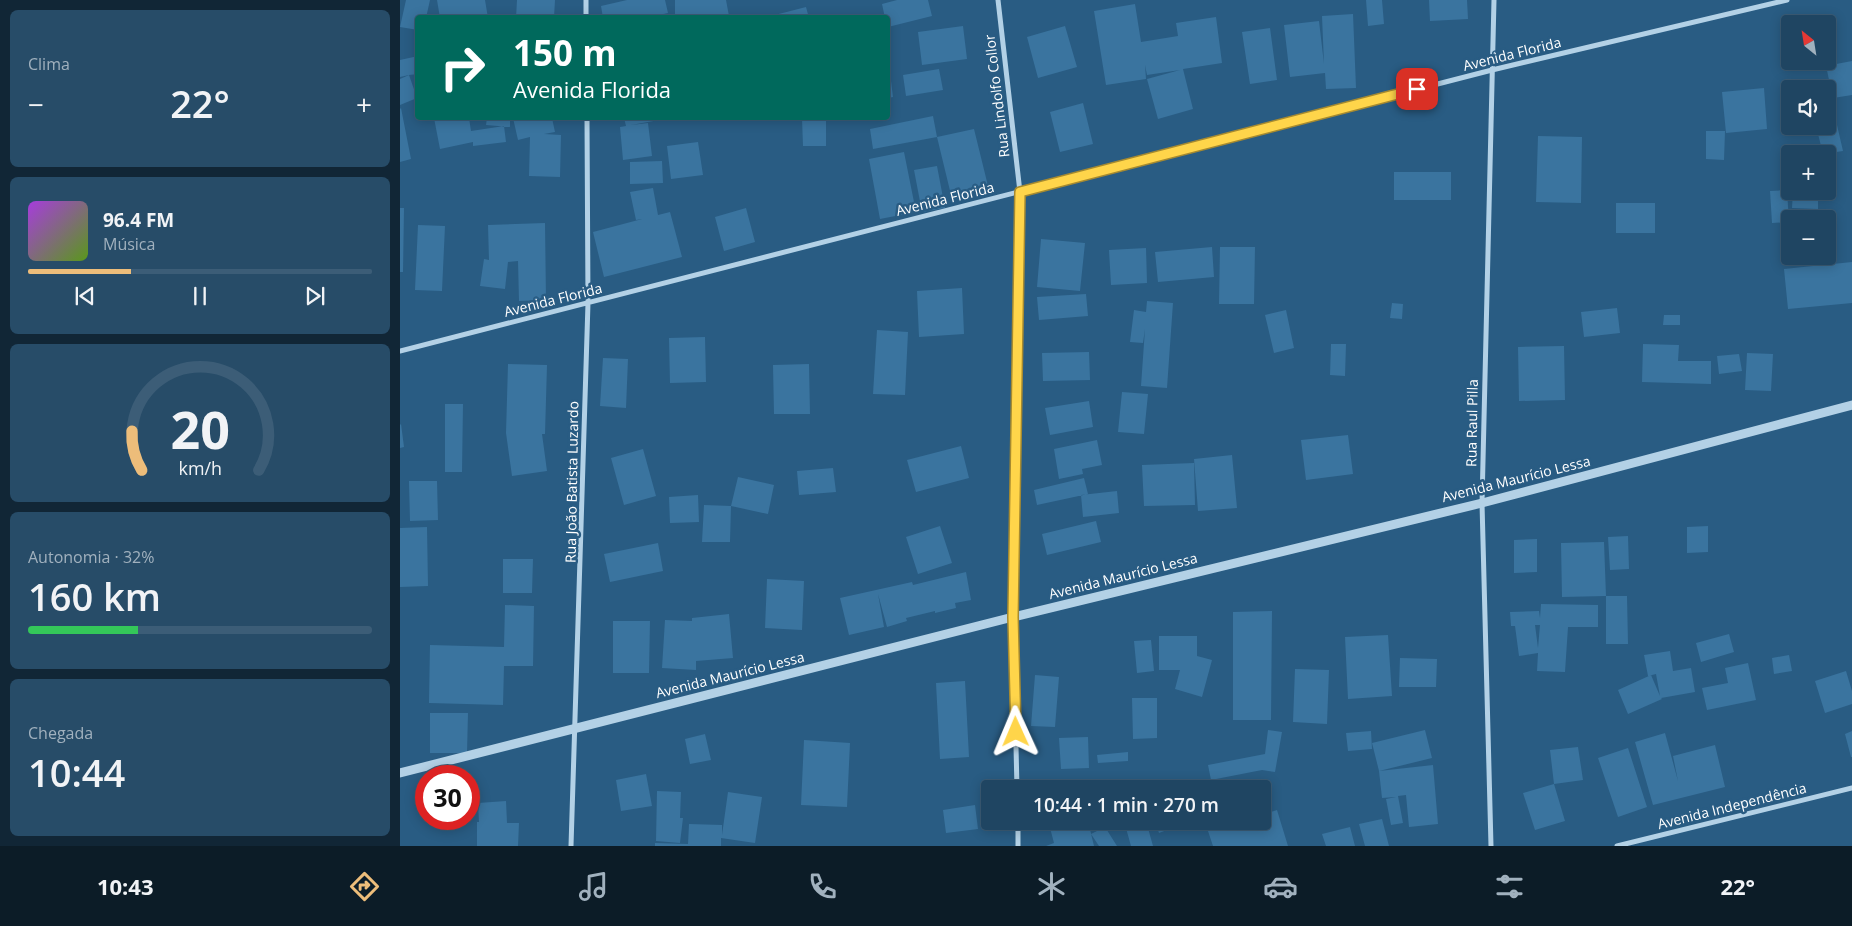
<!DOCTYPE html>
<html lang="pt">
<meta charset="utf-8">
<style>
:root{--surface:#1f4562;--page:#274c68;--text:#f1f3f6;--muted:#a1b1be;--line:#3c5d77;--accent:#edbd7a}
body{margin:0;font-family:"Open Sans",sans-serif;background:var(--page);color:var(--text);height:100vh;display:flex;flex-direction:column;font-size:19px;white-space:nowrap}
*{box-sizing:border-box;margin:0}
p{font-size:16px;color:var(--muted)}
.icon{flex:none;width:28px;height:28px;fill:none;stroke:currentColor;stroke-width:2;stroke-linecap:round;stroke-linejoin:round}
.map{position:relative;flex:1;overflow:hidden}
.panel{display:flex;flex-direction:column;gap:10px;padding:10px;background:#112636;width:400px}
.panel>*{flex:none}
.banner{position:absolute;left:15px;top:15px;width:475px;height:105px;border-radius:5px;box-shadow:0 2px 12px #0003,0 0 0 1px var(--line);background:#00695c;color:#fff;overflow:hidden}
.needle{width:32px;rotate:330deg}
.buttons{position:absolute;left:1381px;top:15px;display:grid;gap:10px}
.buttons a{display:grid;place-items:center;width:55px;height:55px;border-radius:5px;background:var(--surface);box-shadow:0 2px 12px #0003,0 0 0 1px var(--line);font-size:25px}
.speed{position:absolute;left:15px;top:765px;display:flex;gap:10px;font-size:25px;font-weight:700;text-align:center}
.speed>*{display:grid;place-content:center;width:65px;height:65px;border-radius:50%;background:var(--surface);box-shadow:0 2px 12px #0003,0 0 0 1px var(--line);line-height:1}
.speed .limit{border:8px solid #d22;background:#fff;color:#111}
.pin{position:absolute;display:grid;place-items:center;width:42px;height:42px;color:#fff;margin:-21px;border-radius:10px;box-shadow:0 2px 8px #0006}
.me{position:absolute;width:55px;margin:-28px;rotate:359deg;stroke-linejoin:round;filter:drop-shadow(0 0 4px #0008)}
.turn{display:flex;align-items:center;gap:18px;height:105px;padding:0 15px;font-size:22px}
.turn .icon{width:65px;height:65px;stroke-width:2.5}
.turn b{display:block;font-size:35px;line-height:42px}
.big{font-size:38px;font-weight:600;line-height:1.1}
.panel .card{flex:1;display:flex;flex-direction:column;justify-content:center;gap:8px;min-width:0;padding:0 18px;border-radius:8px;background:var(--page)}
.panel .dial{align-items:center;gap:0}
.dial svg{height:130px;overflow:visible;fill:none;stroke:var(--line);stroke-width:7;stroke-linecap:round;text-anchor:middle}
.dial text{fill:var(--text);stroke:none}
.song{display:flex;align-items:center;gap:15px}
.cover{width:60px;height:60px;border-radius:8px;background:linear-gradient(135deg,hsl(280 70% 55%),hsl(90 70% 35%))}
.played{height:5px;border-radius:2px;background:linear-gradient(90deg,var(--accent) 30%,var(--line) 30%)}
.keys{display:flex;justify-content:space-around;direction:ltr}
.heat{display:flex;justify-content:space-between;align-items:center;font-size:28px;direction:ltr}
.charge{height:8px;border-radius:4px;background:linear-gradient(90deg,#34c759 32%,var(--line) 0)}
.trip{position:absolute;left:581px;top:780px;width:290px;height:50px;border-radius:5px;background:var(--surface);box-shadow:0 2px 12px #0003,0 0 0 1px var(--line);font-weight:600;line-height:50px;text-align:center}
.menu{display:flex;height:80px;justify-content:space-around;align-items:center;background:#0c1c27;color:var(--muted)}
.menu .icon{width:35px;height:35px}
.menu .selected{color:var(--accent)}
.menu b{font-size:22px;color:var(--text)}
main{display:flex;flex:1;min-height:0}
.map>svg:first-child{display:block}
.building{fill:#3a749f;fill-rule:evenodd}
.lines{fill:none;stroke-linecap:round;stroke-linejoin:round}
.minor{stroke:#b3d1e6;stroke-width:5}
.tertiary{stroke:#b3d1e6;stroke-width:9}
.route-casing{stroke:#a68a30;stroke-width:12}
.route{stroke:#ffd54a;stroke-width:9}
.labels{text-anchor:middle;stroke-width:5;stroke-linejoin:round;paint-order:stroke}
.street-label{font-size:14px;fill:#fff;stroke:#295c83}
</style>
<main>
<section class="panel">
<div class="card"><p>Clima</p>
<div class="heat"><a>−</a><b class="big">22°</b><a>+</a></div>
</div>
<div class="card">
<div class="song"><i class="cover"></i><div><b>96.4 FM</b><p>Música</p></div></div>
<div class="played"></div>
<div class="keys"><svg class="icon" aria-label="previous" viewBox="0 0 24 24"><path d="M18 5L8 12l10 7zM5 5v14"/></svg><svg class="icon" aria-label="pause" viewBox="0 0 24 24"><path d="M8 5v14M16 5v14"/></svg><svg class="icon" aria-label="next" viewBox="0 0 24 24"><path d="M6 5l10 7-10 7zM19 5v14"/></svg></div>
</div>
<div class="card dial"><svg viewBox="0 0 100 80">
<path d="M14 69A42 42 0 1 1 86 69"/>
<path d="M14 69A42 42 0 0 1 8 45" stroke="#edbd7a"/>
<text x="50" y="56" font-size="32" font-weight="700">20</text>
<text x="50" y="72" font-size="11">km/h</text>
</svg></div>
<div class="card"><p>Autonomia · 32%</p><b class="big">160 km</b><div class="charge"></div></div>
<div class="card"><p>Chegada</p><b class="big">10:44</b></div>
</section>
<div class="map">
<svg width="1452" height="846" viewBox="0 0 1452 846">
<rect width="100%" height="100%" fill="#295c83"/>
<path class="building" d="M6 0H30L26 18H18V30L0 27Z
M37 0H85L88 18H40Z
M117 0H155L154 18H116Z
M227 0H265L268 13 259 15V18H203L201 6Z
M275 0H326L329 16 275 18Z
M497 0H528L532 16 488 27V18H485L482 4Z
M966 0H982L984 24 968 26Z
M1029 0H1067L1068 19 1030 21Z
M735 4 741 42 778 36 776 23 816 17 822 63 783 69 793 109 758 119 747 79 780 70 747 75 745 65 746 79 706 85 694 11Z
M406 7 409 18H367V17Z
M953 14 956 88 926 89 925 73 890 77 884 25 919 21 924 64 922 16Z
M563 26 567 59 522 65 518 32Z
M665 26 677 67 638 78 627 37Z
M870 28 877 80 850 84 842 32Z
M18 56V74L9 75 17 98 0 105V79L9 75 0 77V60Z
M488 57 493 97 488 98Z
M1452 61V95L1433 98 1426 66Z
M539 69 543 90 506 96 503 75Z
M1412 82V89H1391L1390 84Z
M1364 88 1367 129 1326 133 1322 92Z
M683 103 693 144 660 152 650 112Z
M1 108 11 159 0 162V109Z
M533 116 537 137 473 149 470 129Z
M34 118H69L71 131 104 126 106 142 73 146V142L40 149Z
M87 118H110V127L86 125Z
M113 118H152L155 132 144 134 161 135 160 177 129 176 130 137 118 140Z
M224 118H258L259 120 231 125 248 123 252 156 223 160 220 127 226 126Z
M402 118H426V146H403Z
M1437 125 1443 151 1423 154 1417 130Z
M574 129 589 190 552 199 537 137Z
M1306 131H1325L1324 160 1306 159Z
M1138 136 1182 137 1181 203 1136 202Z
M298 142 303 175 271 179 267 146Z
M504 152 516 212 480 219 469 159Z
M262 161 263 183 230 184V162Z
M537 166 545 208 522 212 514 170Z
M994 172H1051V200H994Z
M253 188 258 215 270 212 282 257 204 277 193 232 242 219 236 220 230 192Z
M1387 190 1389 222 1372 223 1370 191Z
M1393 191H1418V209L1392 208Z
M1216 203H1255V233H1216Z
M0 208H4L3 272H0Z
M346 208 355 242 324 251 315 217Z
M145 223 146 300 119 301 118 261 108 262 105 289 80 286 84 259 89 260 88 225Z
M18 225 45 226 42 291 15 290Z
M641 239 685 243 680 291 637 287Z
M812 247 814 277 758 282 755 252Z
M820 247H855L854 304H819Z
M746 248 747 283 711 285 709 250Z
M1452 262V303L1388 309 1384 269Z
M562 288 564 334 519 337 517 291Z
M686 294 688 316 639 320 637 297Z
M747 301 773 303 767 388 741 386 745 329 743 343 730 342 734 310 746 312Z
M992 303 1003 304 1002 319 990 318Z
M1217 308 1220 333 1184 337 1181 312Z
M886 310 894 348 874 353 865 315Z
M1264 315H1280V325H1263Z
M477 330 508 332 505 395 473 394Z
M305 337 306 382 270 383 269 338Z
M931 344H946L945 376 930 375Z
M1243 344 1279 345 1278 361H1311V384L1242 382Z
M1164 346 1165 400 1119 401 1118 347Z
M689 352 690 380 643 381 642 353Z
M1347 353 1373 354 1371 391 1345 390Z
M1339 354 1342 371 1319 374 1317 356Z
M203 358 228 359 226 408 200 406Z
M108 364 147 365 145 434H142L147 471 112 476 106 433Z
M409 364 410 414H374L373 365Z
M722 392 748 394 744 434 718 432Z
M689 401 693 427 650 435 645 408Z
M45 404H63L62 472H45Z
M1 424 4 447 0 448V425Z
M948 435 953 474 906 480 901 440Z
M697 440 702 465 682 469 683 474 659 479 654 449Z
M561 446 569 478 516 492 507 460Z
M243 449 256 496 224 505 211 458Z
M832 455 837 508 798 511 794 459Z
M794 463 795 505 744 506 742 465Z
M433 468 436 492 399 495 397 471Z
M338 477 374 485 368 514 331 506Z
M684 478 688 494 637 505 634 490Z
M9 481H37L38 520 10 521Z
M717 491 719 513 683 517 681 495Z
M298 495 299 522 270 523 269 497Z
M304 505 331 506 330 542H302Z
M696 521 701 542 647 555 642 534Z
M540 526 552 563 518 574 506 537Z
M1308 526V552L1287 553V527Z
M27 527 28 586 0 587V528Z
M1228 536 1229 569 1210 570 1208 537Z
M1137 539V572L1114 573V540Z
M1204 542 1206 596H1227L1228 644H1206V596L1162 597 1161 543Z
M258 543 263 571 210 582 204 554Z
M103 559H133L132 593H103Z
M566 572 571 600 555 603 556 608 535 613V611L506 618 507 621 487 627 478 594 484 627 449 635 440 598 512 582 513 585Z
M367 579 404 581 402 630 365 628Z
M1141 604 1198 605V627H1168L1165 672 1137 671 1138 653 1119 656 1115 626H1111L1110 612 1139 611 1140 618ZM1135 625H1140L1138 648Z
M105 605 134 606 133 666H104L103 705 29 703 30 645 104 647Z
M872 611 871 720H833V612Z
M329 614 333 658 296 661V670L262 668 265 620 292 621V618Z
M213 621H250L249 673H213Z
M1329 634 1334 652 1301 662 1296 643Z
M988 635 992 696 948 699 945 637Z
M759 636H797V656L812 660 802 697 775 689 780 670H759Z
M751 640 754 671 737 673 734 641Z
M1270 651 1273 671 1291 668 1295 692 1261 698 1262 699 1228 714 1218 690 1251 675 1260 696 1256 674 1248 676 1244 655Z
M1389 655 1392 671 1374 674 1372 658Z
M1000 658 1037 659 1036 687H999Z
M1348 663 1356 700 1307 710 1302 688 1328 683 1325 668Z
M895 669 929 670 927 724 893 722Z
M1446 671 1452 691V704L1425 713 1415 681Z
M635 675 659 677 655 727 631 726Z
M565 681 569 757 540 759 536 683Z
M732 698H757V738L733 739Z
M30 713H68L67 753H30Z
M868 730 882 732 875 772 862 770 811 780 808 765 865 754Z
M1025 730 1032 758 979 771 1033 765 1038 824 1009 827 1006 795 998 796 1003 823 991 825 986 799 996 797 982 798 979 771 972 743Z
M971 731 972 749 948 751 946 733Z
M1452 731V757H1451L1445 734Z
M1265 733 1278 781 1273 756 1315 745 1325 787 1253 805 1235 742Z
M305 734 311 760 290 764 285 739Z
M688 737 689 768 661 769 659 738Z
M404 740 450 743 447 807 401 805Z
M1178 747 1183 780 1154 784 1150 750Z
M1228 748 1247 807 1218 817 1198 758Z
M728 752V761L698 763 697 755Z
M246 774 252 806 221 811 216 780Z
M854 781 857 789H835Z
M1154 784 1165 821 1135 830 1123 793Z
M257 791 281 792 280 818H283L280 843 256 841Z
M328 792 362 797 355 843 321 838V846H255V843L288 844 289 824 322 825V835Z
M106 801 107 823H119L118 846H77V822H79L78 803Z
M575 805 578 829 546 833 543 810Z
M877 810 888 846H813L807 828 827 821H862V815Z
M982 819 989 846H965L959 824Z
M660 821H688L694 846H646L654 843 649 824Z
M724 821H746L753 846H731Z
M755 821H770L772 828 759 833Z
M705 827 717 846H699L691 834Z
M950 827 955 846H926L922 834Z"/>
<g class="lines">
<path class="minor" d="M186 0V18
M598 0 620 192 613 617 617 789
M0 351 1092 70 1387 0
M618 821V846
M171 846 188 303 187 118
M1091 846 1082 503 1094 0
M1217 846 1452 788"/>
<path class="tertiary" d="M0 773 613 617 1082 503 1452 405"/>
</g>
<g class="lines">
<defs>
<path id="route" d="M616 732 613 617 620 192 1017 89"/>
</defs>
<use href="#route" class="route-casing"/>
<use href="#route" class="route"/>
</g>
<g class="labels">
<g class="street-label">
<text transform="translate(1112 54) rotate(-14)" y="5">Avenida Florida</text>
<text transform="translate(597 96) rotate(-97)" y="5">Rua Lindolfo Collor</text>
<text transform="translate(545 199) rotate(-14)" y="5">Avenida Florida</text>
<text transform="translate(153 300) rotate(-14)" y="5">Avenida Florida</text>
<text transform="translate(1072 423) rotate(-89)" y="5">Rua Raul Pilla</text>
<text transform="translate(1116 479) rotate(-14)" y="5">Avenida Maurício Lessa</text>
<text transform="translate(172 482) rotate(-89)" y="5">Rua João Batista Luzardo</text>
<text transform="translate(723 576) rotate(-14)" y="5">Avenida Maurício Lessa</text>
<text transform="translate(330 675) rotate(-14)" y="5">Avenida Maurício Lessa</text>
<text transform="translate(1332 806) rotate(-14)" y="5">Avenida Independência</text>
</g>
</g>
</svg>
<div class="buttons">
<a><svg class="needle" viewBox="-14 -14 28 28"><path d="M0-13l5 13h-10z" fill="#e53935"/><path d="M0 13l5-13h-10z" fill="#a1b1be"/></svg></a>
<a><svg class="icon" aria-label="sound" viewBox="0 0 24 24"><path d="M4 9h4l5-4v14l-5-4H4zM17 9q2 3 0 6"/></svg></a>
<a>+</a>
<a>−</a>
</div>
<div class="speed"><div class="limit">30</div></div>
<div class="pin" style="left:1017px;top:89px;background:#d93025"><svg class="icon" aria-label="arrive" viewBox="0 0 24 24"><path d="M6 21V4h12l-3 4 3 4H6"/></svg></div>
<svg class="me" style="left:616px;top:732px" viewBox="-20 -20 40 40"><path d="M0-17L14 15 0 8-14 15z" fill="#ffd54a" stroke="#fff" stroke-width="4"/></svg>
<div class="trip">10:44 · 1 min · 270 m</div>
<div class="banner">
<div class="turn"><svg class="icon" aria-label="right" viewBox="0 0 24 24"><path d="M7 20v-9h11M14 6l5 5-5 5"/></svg><div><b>150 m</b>Avenida Florida</div></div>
</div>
</div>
</main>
<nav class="menu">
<b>10:43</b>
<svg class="icon selected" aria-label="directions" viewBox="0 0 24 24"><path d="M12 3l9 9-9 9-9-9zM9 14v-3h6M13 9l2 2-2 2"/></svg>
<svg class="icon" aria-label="music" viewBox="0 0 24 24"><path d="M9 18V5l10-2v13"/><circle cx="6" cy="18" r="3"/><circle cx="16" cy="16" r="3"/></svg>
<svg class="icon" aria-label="phone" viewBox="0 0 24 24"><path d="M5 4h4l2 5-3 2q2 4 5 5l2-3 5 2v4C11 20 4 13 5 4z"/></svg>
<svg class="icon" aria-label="climate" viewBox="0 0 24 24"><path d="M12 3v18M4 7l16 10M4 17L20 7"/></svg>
<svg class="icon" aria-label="car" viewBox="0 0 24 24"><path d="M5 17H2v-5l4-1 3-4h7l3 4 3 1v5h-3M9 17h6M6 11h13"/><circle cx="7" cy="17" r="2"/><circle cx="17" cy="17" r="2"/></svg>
<svg class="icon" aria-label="filters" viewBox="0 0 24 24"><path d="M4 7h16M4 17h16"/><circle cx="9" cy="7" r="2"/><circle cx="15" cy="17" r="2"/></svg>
<b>22°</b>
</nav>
